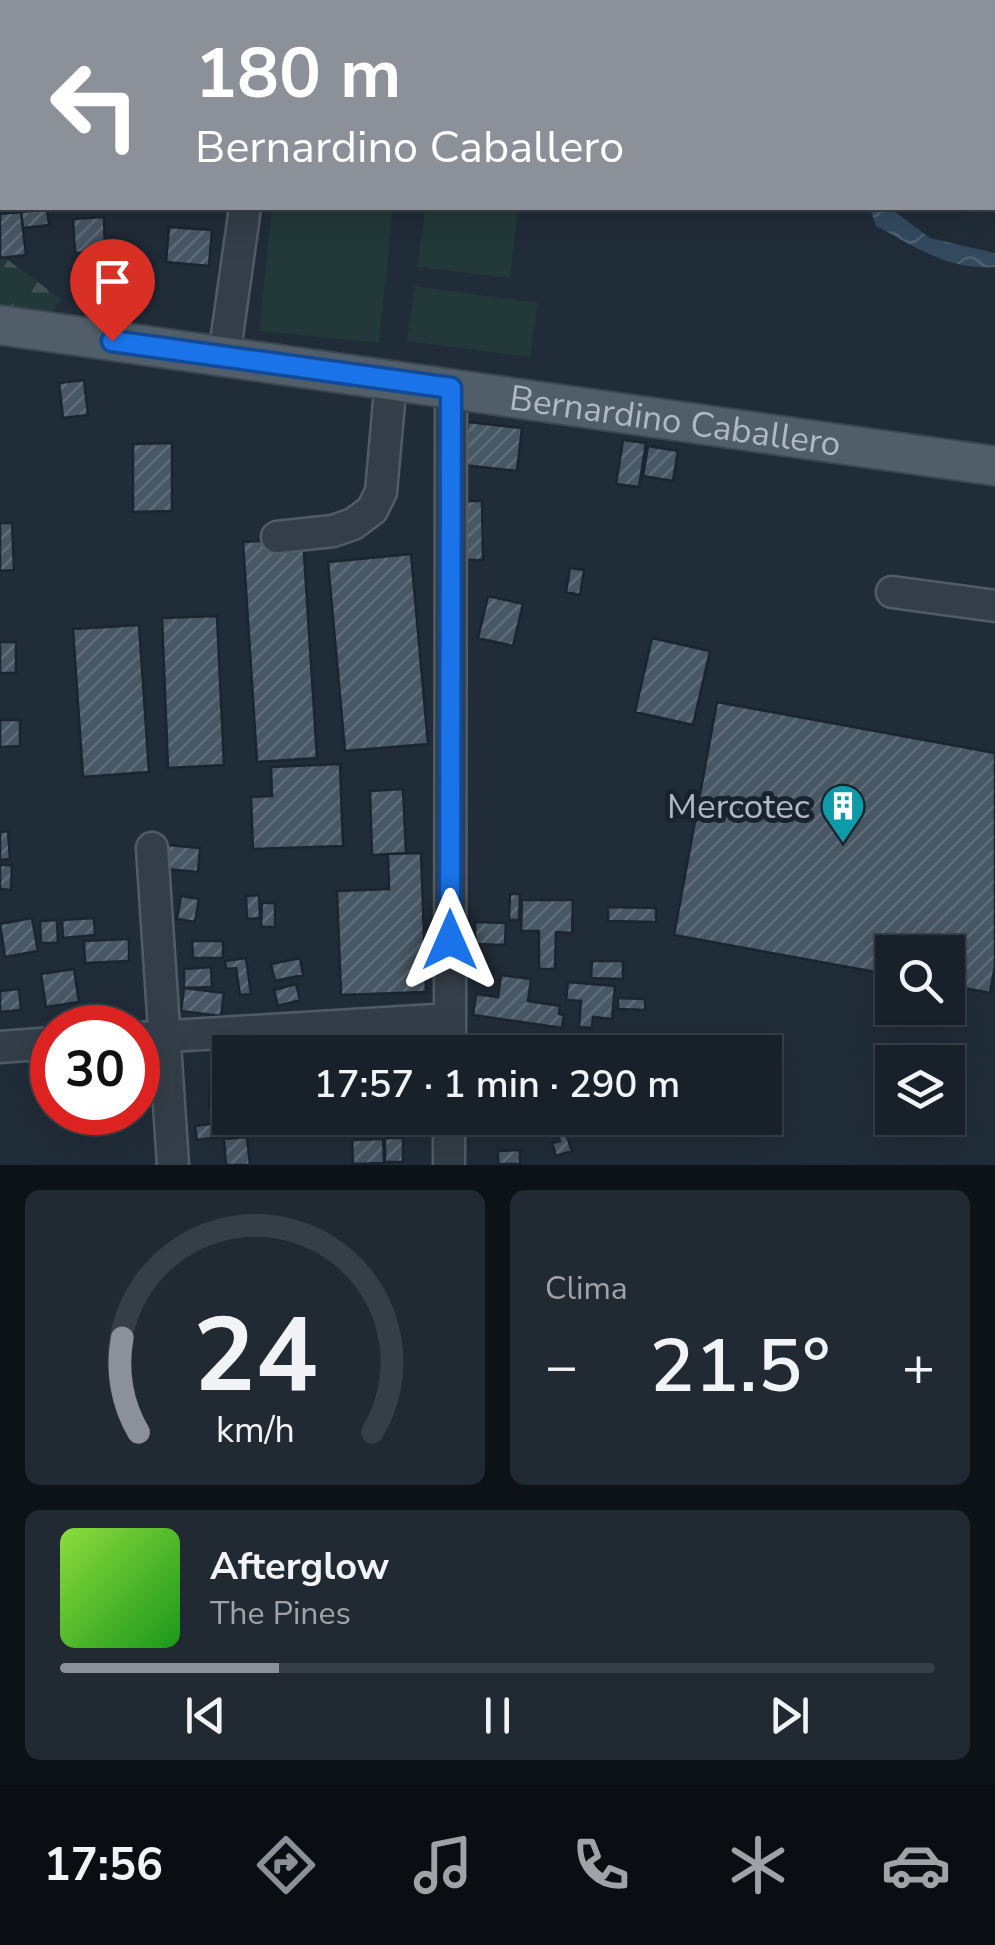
<!DOCTYPE html>
<html lang="es">
<meta charset="utf-8">
<style>
:root{--surface:#18212a;--page:#212932;--text:#f1f3f6;--muted:#9fa3a8;--line:#363e47;--accent:#8c9099}
body{margin:0;font-family:"Nunito Sans",sans-serif;background:var(--page);color:var(--text);height:100vh;display:flex;flex-direction:column;font-size:38px;white-space:nowrap}
*{box-sizing:border-box;margin:0}
p{font-size:32px;color:var(--muted)}
.icon{flex:none;width:55px;height:55px;fill:none;stroke:currentColor;stroke-width:2;stroke-linecap:round;stroke-linejoin:round}
.map{position:relative;height:1165px;overflow:hidden}
.side{display:flex;flex-direction:column;gap:25px;padding:25px;background:#0d1217;flex:1}
.side>*{flex:none}
.top-card{position:absolute;left:0px;top:0px;width:995px;height:210px;box-shadow:0 10px 40px #0002,0 0 0 2px var(--line);background:#8c9099;color:#fff;overflow:hidden}
.controls{position:absolute;left:875px;top:935px;display:grid;gap:20px}
.controls a{display:grid;place-items:center;width:90px;height:90px;border-radius:0px;background:var(--surface);box-shadow:0 10px 40px #0002,0 0 0 2px var(--line);font-size:50px}
.speed{position:absolute;left:30px;top:1005px;display:flex;gap:20px;font-size:50px;font-weight:700;text-align:center}
.speed>*{display:grid;place-content:center;width:130px;height:130px;border-radius:50%;background:var(--surface);box-shadow:0 10px 40px #0002,0 0 0 2px var(--line);line-height:1}
.speed .limit{border:15px solid #d22;background:#fff;color:#111}
.pin{position:absolute;display:grid;place-items:center;width:85px;height:85px;color:#fff;margin:-102px -42px;border-radius:50% 50% 50% 0;rotate:-45deg;box-shadow:0 0 10px #0007}
.pin .icon{rotate:45deg}
.me{position:absolute;width:110px;margin:-55px;rotate:0deg;stroke-linejoin:round;filter:drop-shadow(0 0 8px #0008)}
.turn{display:flex;align-items:center;gap:35px;height:210px;padding:0 30px;font-size:45px}
.turn .icon{width:130px;height:130px;stroke-width:2.5}
.turn b{display:block;font-size:70px;line-height:85px}
.big{font-size:75px;font-weight:600;line-height:1.1}
.side .widget{flex:1;display:flex;flex-direction:column;justify-content:center;gap:15px;min-width:0;padding:0 35px;border-radius:15px;background:var(--page)}
.side .dial{align-items:center;gap:0}
.dial svg{height:260px;overflow:visible;fill:none;stroke:var(--line);stroke-width:7;stroke-linecap:round;text-anchor:middle}
.dial text{fill:var(--text);stroke:none}
.song{display:flex;align-items:center;gap:30px}
.cover{width:120px;height:120px;border-radius:15px;background:linear-gradient(135deg,hsl(90 70% 55%),hsl(120 70% 35%))}
.played{height:10px;border-radius:5px;background:linear-gradient(90deg,var(--accent) 25%,var(--line) 25%)}
.keys{display:flex;justify-content:space-around;direction:ltr}
.heat{display:flex;justify-content:space-between;align-items:center;font-size:55px;direction:ltr}
.side .tiles{flex:1;display:grid;gap:25px;grid-template-columns:1fr 1fr}
.widget:last-child{grid-column:span 2}
.trip{position:absolute;left:212px;top:1035px;width:570px;height:100px;border-radius:0px;background:var(--surface);box-shadow:0 10px 40px #0002,0 0 0 2px var(--line);font-weight:600;line-height:100px;text-align:center}
.tab-bar{display:flex;height:160px;justify-content:space-around;align-items:center;background:#0a0d11;color:var(--muted)}
.tab-bar .icon{width:70px;height:70px}
.tab-bar .active{color:var(--accent)}
.tab-bar b{font-size:45px;color:var(--text)}
.map>svg:first-child{display:block}
.forest{fill:url(#forest-firs)}
.garden{fill:#223839}
.water{fill:url(#water-waves)}
.building{fill:url(#building-hatch);stroke:#1b252f;stroke-width:2.5}
.lines{fill:none;stroke-linecap:round;stroke-linejoin:round}
.minor-casing{stroke:#515c66;stroke-width:35}
.major-casing{stroke:#3d4752;stroke-width:42}
.minor{stroke:#343e48;stroke-width:30}
.major{stroke:#515d68;stroke-width:38}
.route-casing{stroke:#114b97;stroke-width:25}
.route{stroke:#1a73e8;stroke-width:18}
.labels{text-anchor:middle;stroke-width:10;stroke-linejoin:round;paint-order:stroke}
.street-label{font-size:35px;fill:#aeb9c5;stroke:#19232d}
.poi-label{font-size:35px;fill:#aeb9c5;stroke:#19232d;text-anchor:end}
</style>
<div class="map">
<svg width="995" height="1165" viewBox="0 0 995 1165">
<defs>
<pattern id="forest-firs" width="22" height="20" patternUnits="userSpaceOnUse" patternTransform="scale(2.5)"><rect width="22" height="20" fill="#223839"/><path d="M5 1l3.5 6h-7zM16 11l3.5 6h-7z" fill="#405354"/></pattern>
<pattern id="water-waves" width="16" height="10" patternUnits="userSpaceOnUse" patternTransform="scale(2.5)"><rect width="16" height="10" fill="#334a5f"/><path d="M0 5q4-4 8 0t8 0" fill="none" stroke="#4e6274"/></pattern>
<pattern id="building-hatch" width="6" height="6" patternUnits="userSpaceOnUse" patternTransform="scale(2.5)"><rect width="6" height="6" fill="#485764"/><path d="M-1 1l2-2M0 6l6-6M5 7l2-2" fill="none" stroke="#606d79"/></pattern>
</defs>
<rect width="100%" height="100%" fill="#202c38"/>
<path class="forest" d="M0 242 5 258 61 299 40 327 0 324Z"/>
<path class="garden" d="M272 208H393L379 343 259 331Z
M425 208H518L510 278 417 267Z
M415 286 538 303 530 357 407 341Z"/>
<path class="water" d="M870 208H890L930 238 995 253V267C947 270 916 247 876 226Z"/>
<path class="building" d="M47 209 49 225 23 228 21 212Z
M21 212 26 255 0 258V214Z
M104 217 105 252 75 253 73 219Z
M169 227 212 230 209 266 166 262Z
M84 380 88 415 63 418 59 383Z
M468 422 522 428 517 471 463 465Z
M623 440 646 443 639 487 616 484Z
M172 443V511L133 512V444Z
M648 446 678 451 673 481 643 476Z
M462 501H482L483 560H463Z
M0 523H12L14 570 0 571Z
M303 538 317 758 257 762 243 542Z
M411 554 428 744 345 751 328 562Z
M570 568 584 570 580 595 566 592Z
M488 596 523 604 513 646 478 638Z
M217 616 224 765 168 768 162 618Z
M139 625 149 772 83 777 73 629Z
M652 638 710 651 693 725 635 712Z
M0 642H16V673H0Z
M717 702 995 753V966L990 993 948 985V952H892V975L674 935Z
M0 720H20V746L0 747Z
M340 764 343 846 253 849 251 797 272 796 271 767Z
M403 789 406 853 372 855 370 791Z
M8 831 10 859 0 860V832Z
M168 845 200 848 198 872 165 869Z
M421 853 426 992 341 995 337 891 389 889 388 854Z
M0 865H12L11 890 0 889Z
M510 894H520L519 920H509Z
M259 895 260 918 247 919 246 896Z
M181 896 199 899 195 922 177 919Z
M522 900H573L572 933 556 932 555 969H539V931H521Z
M262 903H275V927H261Z
M608 907 656 908V922L608 921Z
M32 918 38 951 5 957 0 924Z
M94 918 95 935 63 938 62 920Z
M57 920 58 943H41L40 921Z
M475 922 506 923 505 945 475 944Z
M129 939V961L85 963 84 941Z
M192 941H223V958H193Z
M246 958 251 994 240 995 236 968 226 969 225 961Z
M300 958 303 975 275 981 271 964Z
M592 961H623V979L591 978Z
M211 967 212 987 184 988V969Z
M74 969 79 1002 46 1007 41 974Z
M501 975 531 979 528 1001 560 1006 559 1014 564 1015 562 1028 473 1015 476 994 498 997Z
M568 982 615 986 612 1019 593 1017 592 1028 579 1027 581 1001 566 1000Z
M296 984 300 1000 278 1006 274 990Z
M184 988 224 993 221 1016 181 1011Z
M19 989 21 1010 0 1012V991Z
M618 998 645 999V1010L618 1009Z
M422 1039 424 1052H382L381 1044Z
M211 1070 230 1071V1110L209 1109Z
M330 1118H377L378 1131 330 1133Z
M225 1122 227 1136 197 1140 195 1126Z
M564 1128 572 1151 556 1156 552 1143 560 1141 557 1131Z
M247 1137 250 1165H226L224 1139Z
M385 1138H403V1162H385Z
M383 1139 384 1163 353 1164 352 1140Z
M520 1150V1164H498V1151Z"/>
<g class="lines">
<defs>
<path id="minor" d="M224 357 245 208
M277 537 333 531 353 524 372 510 381 492 391 380
M892 592 995 606
M152 848 173 1165
M138 1038 450 1019
M0 1047 52 1043
M450 1052 451 388
M449 1165V1118"/>
<g id="major">
<path id="s1" d="M0 325 995 466"/>
</g>
</defs>
<use href="#minor" class="minor-casing"/>
<use href="#major" class="major-casing"/>
<use href="#minor" class="minor"/>
<use href="#major" class="major"/>
</g>
<g class="lines">
<defs>
<path id="route" d="M112 341 451 388 450 940"/>
</defs>
<use href="#route" class="route-casing"/>
<use href="#route" class="route"/>
</g>
<defs>
<symbol id="building-pin" viewBox="-11 -11 22 30"><path d="M0 17L-7.5 6A9.5 9.5 0 1 1 7.5 6Z" fill="#0f9aa8" stroke="#19232d"/><path d="M-4-6H4V6H1V3H-1V6H-4ZM-2.5-4.3h1.7v1.8h-1.7ZM.8-4.3h1.7v1.8H.8ZM-2.5-1h1.7V.8h-1.7ZM.8-1h1.7V.8H.8Z" fill="#fff"/></symbol>
</defs>
<g fill-rule="evenodd">
<use href="#building-pin" x="818" y="781" width="50" height="68"/>
</g>
<g class="labels">
<g class="street-label">
<text dy="12" stroke="none"><textPath href="#s1" startOffset="682">Bernardino Caballero</textPath></text>
</g>
<g class="poi-label">
<text x="810" y="818">Mercotec</text>
</g>
</g>
</svg>
<div class="controls">
<a><svg class="icon" aria-label="search" viewBox="0 0 24 24"><circle cx="10" cy="10" r="6"/><path d="M15 15l6 6"/></svg></a>
<a><svg class="icon" aria-label="layers" viewBox="0 0 24 24"><path d="M12 4l9 5-9 5-9-5zM3 14l9 5 9-5"/></svg></a>
</div>
<div class="speed"><div class="limit">30</div></div>
<div class="pin" style="left:112px;top:341px;background:#d93025"><svg class="icon" aria-label="arrive" viewBox="0 0 24 24"><path d="M6 21V4h12l-3 4 3 4H6"/></svg></div>
<svg class="me" style="left:450px;top:940px" viewBox="-20 -20 40 40"><path d="M0-17L14 15 0 8-14 15z" fill="#1a73e8" stroke="#fff" stroke-width="4"/></svg>
<div class="trip">17:57 · 1 min · 290 m</div>
<div class="top-card">
<div class="turn"><svg class="icon" aria-label="left" viewBox="0 0 24 24"><path d="M17 20v-9H6M10 6l-5 5 5 5"/></svg><div><b>180 m</b>Bernardino Caballero</div></div>
</div>
</div>
<section class="side">
<div class="tiles">
<div class="widget dial"><svg viewBox="0 0 100 80">
<path d="M14 69A42 42 0 1 1 86 69"/>
<path d="M14 69A42 42 0 0 1 9 40" stroke="#8c9099"/>
<text x="50" y="56" font-size="32" font-weight="700">24</text>
<text x="50" y="72" font-size="11">km/h</text>
</svg></div>
<div class="widget"><p>Clima</p>
<div class="heat"><a>−</a><b class="big">21.5°</b><a>+</a></div>
</div>
<div class="widget">
<div class="song"><i class="cover"></i><div><b>Afterglow</b><p>The Pines</p></div></div>
<div class="played"></div>
<div class="keys"><svg class="icon" aria-label="previous" viewBox="0 0 24 24"><path d="M18 5L8 12l10 7zM5 5v14"/></svg><svg class="icon" aria-label="pause" viewBox="0 0 24 24"><path d="M8 5v14M16 5v14"/></svg><svg class="icon" aria-label="next" viewBox="0 0 24 24"><path d="M6 5l10 7-10 7zM19 5v14"/></svg></div>
</div>
</div>
</section>
<nav class="tab-bar">
<b>17:56</b>
<svg class="icon active" aria-label="directions" viewBox="0 0 24 24"><path d="M12 3l9 9-9 9-9-9zM9 14v-3h6M13 9l2 2-2 2"/></svg>
<svg class="icon" aria-label="music" viewBox="0 0 24 24"><path d="M9 18V5l10-2v13"/><circle cx="6" cy="18" r="3"/><circle cx="16" cy="16" r="3"/></svg>
<svg class="icon" aria-label="phone" viewBox="0 0 24 24"><path d="M5 4h4l2 5-3 2q2 4 5 5l2-3 5 2v4C11 20 4 13 5 4z"/></svg>
<svg class="icon" aria-label="climate" viewBox="0 0 24 24"><path d="M12 3v18M4 7l16 10M4 17L20 7"/></svg>
<svg class="icon" aria-label="car" viewBox="0 0 24 24"><path d="M5 17H2v-5l4-1 3-4h7l3 4 3 1v5h-3M9 17h6M6 11h13"/><circle cx="7" cy="17" r="2"/><circle cx="17" cy="17" r="2"/></svg>
</nav>
